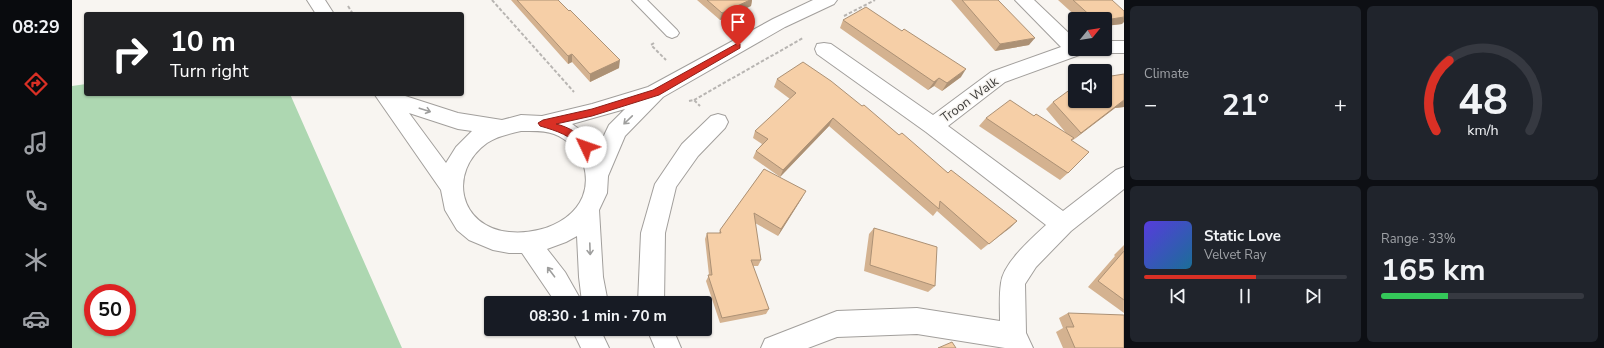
<!DOCTYPE html>
<meta charset="utf-8">
<style>
:root{--surface:#171b24;--page:#20242c;--text:#f1f3f6;--muted:#9ea1a6;--line:#363941;--accent:#d93025}
body{margin:0;font-family:"Nunito Sans",sans-serif;background:var(--page);color:var(--text);height:100vh;display:flex;flex-direction:column;font-size:15px;white-space:nowrap}
*{box-sizing:border-box;margin:0}
p{font-size:13px;color:var(--muted)}
.icon{flex:none;width:22px;height:22px;fill:none;stroke:currentColor;stroke-width:2;stroke-linecap:round;stroke-linejoin:round}
.map{position:relative;flex:1;overflow:hidden}
.details{display:flex;flex-direction:column;gap:6px;padding:6px;background:#0d0f14;width:480px}
.details>*{flex:none}
.hud{position:absolute;left:12px;top:12px;width:380px;height:84px;border-radius:4px;box-shadow:0 1px 3px #0004;background:#202124;color:#fff;overflow:hidden}
.needle{width:26px;rotate:60deg}
.fabs{position:absolute;left:996px;top:12px;display:grid;gap:8px}
.fabs a{display:grid;place-items:center;width:44px;height:44px;border-radius:4px;background:var(--surface);box-shadow:0 1px 3px #0004;font-size:20px}
.speed{position:absolute;left:12px;top:284px;display:flex;gap:8px;font-size:20px;font-weight:700;text-align:center}
.speed>*{display:grid;place-content:center;width:52px;height:52px;border-radius:50%;background:var(--surface);box-shadow:0 1px 3px #0004;line-height:1}
.speed .limit{border:6px solid #d22;background:#fff;color:#111}
.pin{position:absolute;display:grid;place-items:center;width:34px;height:34px;color:#fff;margin:-41px -17px;border-radius:50% 50% 50% 0;rotate:-45deg;box-shadow:0 0 4px #0007}
.pin .icon{rotate:45deg}
.me{position:absolute;width:44px;margin:-22px;rotate:312deg;stroke-linejoin:round;filter:drop-shadow(0 0 3px #0008)}
.turn{display:flex;align-items:center;gap:14px;height:84px;padding:0 20px;font-size:18px}
.turn .icon{width:52px;height:52px;stroke-width:2.5}
.turn b{display:block;font-size:28px;line-height:34px}
.big{font-size:30px;font-weight:700;line-height:1.1}
.details .widget{flex:1;display:flex;flex-direction:column;justify-content:center;gap:6px;min-width:0;padding:0 14px;border-radius:6px;background:var(--page)}
.details .dial{align-items:center;gap:0}
.dial svg{height:104px;overflow:visible;fill:none;stroke:var(--line);stroke-width:7;stroke-linecap:round;text-anchor:middle}
.dial text{fill:var(--text);stroke:none}
.song{display:flex;align-items:center;gap:12px}
.cover{width:48px;height:48px;border-radius:6px;background:linear-gradient(135deg,hsl(250 70% 55%),hsl(200 70% 35%))}
.played{height:4px;border-radius:2px;background:linear-gradient(90deg,var(--accent) 55%,var(--line) 55%)}
.keys{display:flex;justify-content:space-around;direction:ltr}
.heat{display:flex;justify-content:space-between;align-items:center;font-size:22px;direction:ltr}
.charge{height:6px;border-radius:3px;background:linear-gradient(90deg,#34c759 33%,var(--line) 0)}
.details .tiles{flex:1;display:grid;gap:6px;grid-template-columns:repeat(2,1fr)}
.trip{position:absolute;left:412px;top:296px;width:228px;height:40px;border-radius:4px;background:var(--surface);box-shadow:0 1px 3px #0004;font-weight:700;line-height:40px;text-align:center}
main{display:flex;flex:1;min-height:0}
.dock{display:flex;flex-direction:column;width:72px;justify-content:space-around;align-items:center;background:#090b0e;color:var(--muted)}
.dock .icon{width:28px;height:28px}
.dock .current{color:var(--accent)}
.dock b{font-size:18px;color:var(--text)}
.map>svg:first-child{display:block}
.green{fill:#add7b1;fill-rule:evenodd}
.lines{fill:none;stroke-linecap:round;stroke-linejoin:round}
.lane-casing{stroke:#a29f9c;stroke-width:2}
.street-casing{stroke:#a29f9c;stroke-width:2}
.secondary-casing{stroke:#a29f9c;stroke-width:2}
.path{stroke:#b8b5b2;stroke-width:2;stroke-dasharray:3.5 2;stroke-linecap:butt}
.lane{fill:#fff;fill-rule:evenodd}
.street{fill:#fff;fill-rule:evenodd}
.secondary{fill:#fff;fill-rule:evenodd}
.wall{fill:#d4b290}
.shaded-wall{fill:#ac9175}
.building{fill:#f6cfa7;stroke:#ac9175}
.oneway{stroke:#9e9e9d}
.route{fill:#d93025;stroke:#8d1f18}
.labels{text-anchor:middle;stroke-width:3;stroke-linejoin:round;paint-order:stroke}
.street-label{font-size:13px;fill:#3e3d3b;stroke:#f8f5f1}
</style>
<main>
<nav class="dock">
<b>08:29</b>
<svg class="icon current" aria-label="directions" viewBox="0 0 24 24"><path d="M12 3l9 9-9 9-9-9zM9 14v-3h6M13 9l2 2-2 2"/></svg>
<svg class="icon" aria-label="music" viewBox="0 0 24 24"><path d="M9 18V5l10-2v13"/><circle cx="6" cy="18" r="3"/><circle cx="16" cy="16" r="3"/></svg>
<svg class="icon" aria-label="phone" viewBox="0 0 24 24"><path d="M5 4h4l2 5-3 2q2 4 5 5l2-3 5 2v4C11 20 4 13 5 4z"/></svg>
<svg class="icon" aria-label="climate" viewBox="0 0 24 24"><path d="M12 3v18M4 7l16 10M4 17L20 7"/></svg>
<svg class="icon" aria-label="car" viewBox="0 0 24 24"><path d="M5 17H2v-5l4-1 3-4h7l3 4 3 1v5h-3M9 17h6M6 11h13"/><circle cx="7" cy="17" r="2"/><circle cx="17" cy="17" r="2"/></svg>
</nav>
<div class="map">
<svg width="1052" height="348" viewBox="0 0 1052 348">
<rect width="100%" height="100%" fill="#f8f5f1"/>
<path class="green" d="M14 84V94H218L330 348H0V86ZM21 293H55V327H21Z"/>
<g class="lines">
<defs>
<path id="lane" d="M560 0H575L605 30 607 33 605 36 600 38 595 36Z"/>
<path id="street" d="M943 0H962L1003 39V49H1012L1010 54 933 82 876 126 991 211 1044 170 1052 167V189L999 231 964 267 953 284 954 333 961 348H933L845 334 765 337 736 348H689L693 339 765 311 845 308 928 321C928 309 927 296 929 283 931 263 960 238 974 225L854 132 745 54 743 49 745 44 752 43 759 44 861 115 919 72 989 47Z
M1033 41H1052V53H1033L1026 52 1025 49H1033Z
M646 114 653 116 656 122 653 128 626 156 604 187 593 233 592 303H566L569 233 583 184 610 144 639 116Z
M575 329H601L609 348H583Z"/>
<path id="secondary" d="M235 0H253L262 14H244Z
M741 0H765L762 4 713 27 591 97 553 136 536 176 535 193 527 210 531 277 536 303H484L450 253H437L421 250 397 240 385 230 373 210 369 190 303 95 327 94 386 113 430 120 449 115 470 116 520 104 576 87 701 19ZM553 109 537 125 526 148 517 136 500 124ZM337 113 386 129 400 131 384 147 374 163ZM449 131C460 131 472 130 482 134 496 139 508 152 512 166 524 212 476 236 437 232 387 227 375 172 415 143 425 136 437 134 449 131ZM505 236 507 277 510 302 493 272 475 249 494 242Z
M500 329H528L537 348H509Z"/>
</defs>
<use href="#lane" class="lane-casing"/>
<use href="#street" class="street-casing"/>
<use href="#secondary" class="secondary-casing"/>
<path class="path" d="M420 0 502 92
M276 6 281 14
M772 16 803 0
M582 43 579 45 594 60
M622 100 731 38
M617 101 622 100 628 106"/>
<use href="#lane" class="lane"/>
<use href="#street" class="street"/>
<use href="#secondary" class="secondary"/>
</g>
<path class="wall" d="M439 0H486L547 68 518 82 500 62 496 64Z
M625 0H680L679 6 648 20Z
M879 0H926L957 45 923 51Z
M986 0H1040L1050 24 1033 26V19H1007Z
M771 20 889 77 870 91 862 86 856 90 768 28Z
M1052 74V107L1043 108 1001 140H1000L996 173 988 180 907 126 914 118 962 116 994 133 974 109 981 102Z
M705 79 790 106 876 173 945 221 909 250 865 211 861 216 757 126 708 177 681 158 684 151 690 144 681 138 683 131 718 99 702 87Z
M692 169 730 198 706 236 683 223 689 260 686 266H681L697 309 694 314 648 323 634 281 637 275 633 239 635 233H647L648 230Z
M802 228 863 286 856 292 792 271 797 234Z
M1052 245V313L1016 287 1043 256 1042 255Z
M996 313 1052 348H991L984 332 991 328 987 318Z"/>
<path class="shaded-wall" d="M678 0H680L679 6 648 20 650 13Z
M1052 17V22L1050 24 1033 26V20Z
M963 38 957 45 923 51 928 44Z
M500 54V62L496 64V56Z
M548 60 547 68 518 82V74Z
M894 69 889 77 870 91 875 83Z
M867 78 862 86 856 90 862 82Z
M1052 100V107L1043 108 1001 140 1009 133Z
M761 118 757 126 708 177 711 170Z
M734 191 730 198 706 236 709 229Z
M945 221 938 228 909 250 917 244Z"/>
<path class="building" d="M445 0H486L497 11 498 10 548 60 518 74 500 54 496 56Z
M635 0H678L650 13Z
M890 0H926L963 38 928 44Z
M1001 0H1040L1052 11V17L1033 20V19H1022Z
M794 7 830 31 832 29 894 69 875 83 867 78 862 82 771 20Z
M731 62 759 81 790 106 792 105 827 135 830 133 876 173 879 170 945 221 917 244 868 201 867 209 761 118 711 170 684 151 696 139 683 131 724 93 705 79Z
M1052 74V100L1009 133 981 102 1003 86V101H1033V77Z
M938 100 962 116 964 114 1002 138 999 140 1017 152 996 173 914 118Z
M692 169 734 191 709 229 682 213 689 260H679L697 309 650 318 636 275H640L635 233H649L648 230Z
M802 228 865 247 863 286 798 265Z
M1052 251V300L1026 281Z
M996 313 1052 315V348H1003L994 327H1002Z
M880 342 884 348H866Z"/>
<defs><path id="oneway-shaft" d="M-6 0H5M1.5-3L5.5 0L1.5 3" fill="none" stroke-width="1.6" stroke-linecap="round" stroke-linejoin="round"/></defs>
<g class="oneway">
<use href="#oneway-shaft" transform="translate(353 110) rotate(18)"/>
<use href="#oneway-shaft" transform="translate(556 120) rotate(136)"/>
<use href="#oneway-shaft" transform="translate(518 249) rotate(88)"/>
<use href="#oneway-shaft" transform="translate(479 272) rotate(-127)"/>
</g>
<path class="route" d="M666 43 668 44V48L587 95 520 116 484 124C497 127 511 135 518 147L517 150H511C499 135 485 131 468 126L466 123 471 120 520 109 581 90Z"/>
<g class="labels">
<g class="street-label">
<text transform="translate(897 99) rotate(-36)" y="5">Troon Walk</text>
</g>
</g>
</svg>
<div class="fabs">
<a><svg class="needle" viewBox="-14 -14 28 28"><path d="M0-13l5 13h-10z" fill="#e53935"/><path d="M0 13l5-13h-10z" fill="#9ea1a6"/></svg></a>
<a><svg class="icon" aria-label="sound" viewBox="0 0 24 24"><path d="M4 9h4l5-4v14l-5-4H4zM17 9q2 3 0 6"/></svg></a>
</div>
<div class="speed"><div class="limit">50</div></div>
<div class="pin" style="left:666px;top:46px;background:#d93025"><svg class="icon" aria-label="arrive" viewBox="0 0 24 24"><path d="M6 21V4h12l-3 4 3 4H6"/></svg></div>
<svg class="me" style="left:514px;top:147px" viewBox="-20 -20 40 40"><circle r="19" fill="#fff"/><path d="M0-13L10 11 0 6-10 11z" fill="#d93025"/></svg>
<div class="trip">08:30 · 1 min · 70 m</div>
<div class="hud">
<div class="turn"><svg class="icon" aria-label="right" viewBox="0 0 24 24"><path d="M7 20v-9h11M14 6l5 5-5 5"/></svg><div><b>10 m</b>Turn right</div></div>
</div>
</div>
<section class="details">
<div class="tiles">
<div class="widget"><p>Climate</p>
<div class="heat"><a>−</a><b class="big">21°</b><a>+</a></div>
</div>
<div class="widget dial"><svg viewBox="0 0 100 80">
<path d="M14 69A42 42 0 1 1 86 69"/>
<path d="M14 69A42 42 0 0 1 24 15" stroke="#d93025"/>
<text x="50" y="56" font-size="32" font-weight="700">48</text>
<text x="50" y="72" font-size="11">km/h</text>
</svg></div>
<div class="widget">
<div class="song"><i class="cover"></i><div><b>Static Love</b><p>Velvet Ray</p></div></div>
<div class="played"></div>
<div class="keys"><svg class="icon" aria-label="previous" viewBox="0 0 24 24"><path d="M18 5L8 12l10 7zM5 5v14"/></svg><svg class="icon" aria-label="pause" viewBox="0 0 24 24"><path d="M8 5v14M16 5v14"/></svg><svg class="icon" aria-label="next" viewBox="0 0 24 24"><path d="M6 5l10 7-10 7zM19 5v14"/></svg></div>
</div>
<div class="widget"><p>Range · 33%</p><b class="big">165 km</b><div class="charge"></div></div>
</div>
</section>
</main>
